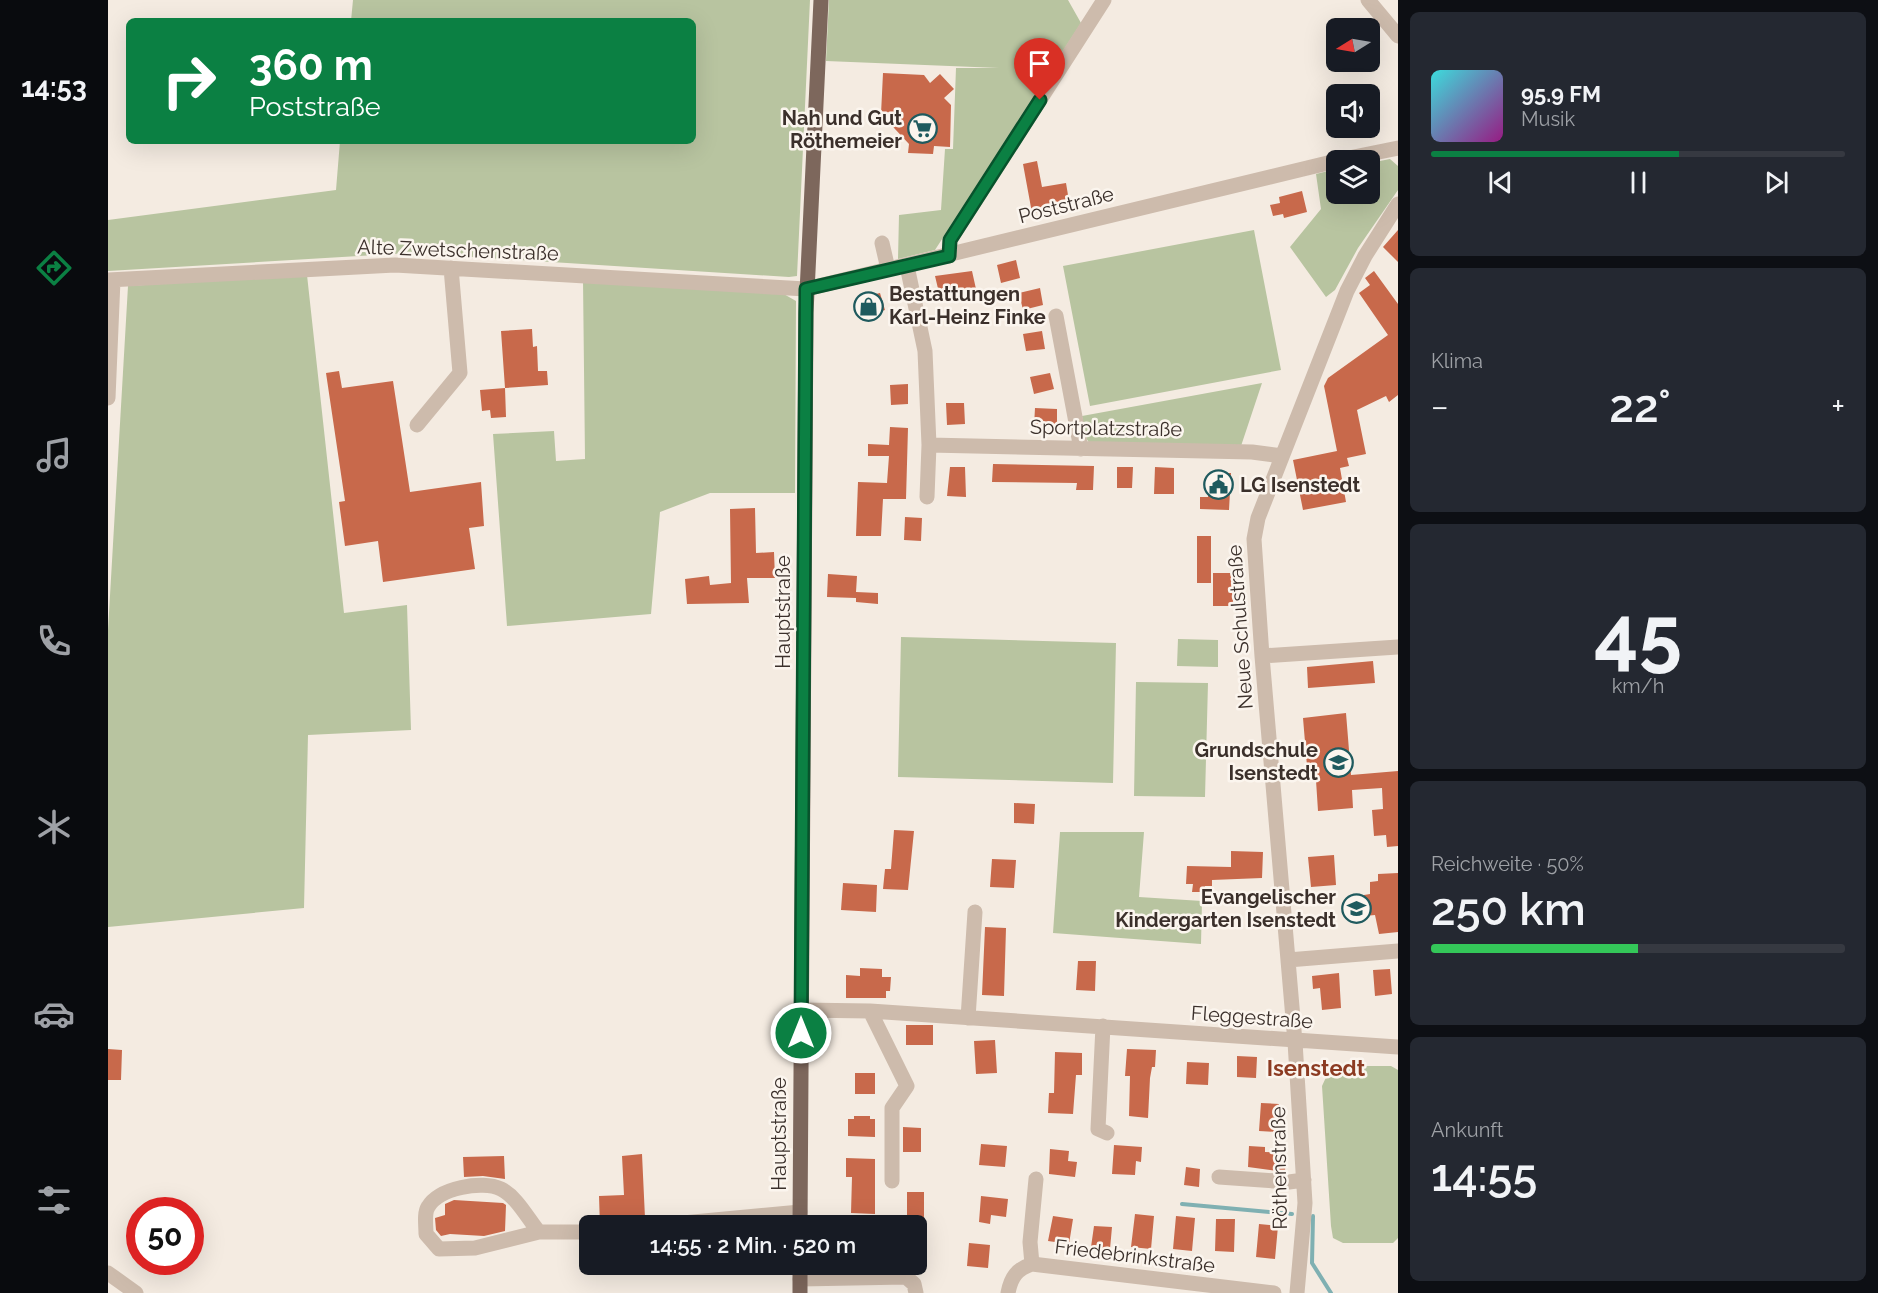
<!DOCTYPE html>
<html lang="de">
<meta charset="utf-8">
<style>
:root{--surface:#171b24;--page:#242831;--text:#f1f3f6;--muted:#9ea1a6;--line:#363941;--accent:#0b8043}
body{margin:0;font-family:Raleway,sans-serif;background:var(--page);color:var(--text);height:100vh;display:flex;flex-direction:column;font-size:22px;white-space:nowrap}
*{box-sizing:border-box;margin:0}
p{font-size:20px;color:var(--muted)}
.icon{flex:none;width:33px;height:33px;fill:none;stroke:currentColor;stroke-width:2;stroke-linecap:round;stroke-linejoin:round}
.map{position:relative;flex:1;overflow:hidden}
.panel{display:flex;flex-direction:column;gap:12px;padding:12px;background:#0d0f14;width:480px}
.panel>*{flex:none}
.hud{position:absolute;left:18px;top:18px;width:570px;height:126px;border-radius:9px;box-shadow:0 6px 24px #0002;background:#0b8043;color:#fff;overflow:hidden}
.needle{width:39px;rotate:259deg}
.controls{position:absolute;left:1218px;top:18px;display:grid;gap:12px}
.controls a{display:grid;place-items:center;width:54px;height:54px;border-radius:9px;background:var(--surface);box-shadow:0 6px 24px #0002;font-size:30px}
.speed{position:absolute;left:18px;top:1197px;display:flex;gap:12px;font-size:30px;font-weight:700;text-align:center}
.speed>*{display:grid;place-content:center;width:78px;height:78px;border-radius:50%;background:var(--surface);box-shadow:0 6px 24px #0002;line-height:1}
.speed .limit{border:9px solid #d22;background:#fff;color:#111}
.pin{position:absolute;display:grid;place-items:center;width:51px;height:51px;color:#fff;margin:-62px -26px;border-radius:50% 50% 50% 0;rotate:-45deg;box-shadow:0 0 6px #0007}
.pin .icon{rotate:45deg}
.me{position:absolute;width:66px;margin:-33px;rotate:0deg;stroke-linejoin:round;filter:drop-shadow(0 0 4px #0008)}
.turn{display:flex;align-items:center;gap:21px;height:126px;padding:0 24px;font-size:27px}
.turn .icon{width:78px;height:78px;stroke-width:2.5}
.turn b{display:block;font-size:42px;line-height:51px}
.big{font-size:45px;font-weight:600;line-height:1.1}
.panel .card{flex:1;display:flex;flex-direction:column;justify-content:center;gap:9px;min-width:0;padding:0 21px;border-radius:9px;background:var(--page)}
.panel .dial{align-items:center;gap:0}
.dial b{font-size:78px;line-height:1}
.song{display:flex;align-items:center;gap:18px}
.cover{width:72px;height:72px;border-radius:9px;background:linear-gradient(135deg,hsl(180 70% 55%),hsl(310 70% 35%))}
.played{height:6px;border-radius:3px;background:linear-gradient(90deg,var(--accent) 60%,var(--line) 60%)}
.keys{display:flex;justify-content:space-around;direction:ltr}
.heat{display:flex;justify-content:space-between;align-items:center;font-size:33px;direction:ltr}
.charge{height:9px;border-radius:4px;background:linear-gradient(90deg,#34c759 50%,var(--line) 0)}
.trip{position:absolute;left:471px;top:1215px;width:348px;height:60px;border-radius:9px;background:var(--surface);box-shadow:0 6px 24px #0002;font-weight:600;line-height:60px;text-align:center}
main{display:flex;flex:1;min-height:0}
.dock{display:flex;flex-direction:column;width:108px;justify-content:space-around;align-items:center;background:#090b0e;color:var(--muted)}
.dock .icon{width:42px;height:42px}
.dock .selected{color:var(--accent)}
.dock b{font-size:27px;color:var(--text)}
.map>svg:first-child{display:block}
.green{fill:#b8c4a0}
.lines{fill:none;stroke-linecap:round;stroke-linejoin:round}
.stream{stroke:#7fb0b2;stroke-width:4}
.building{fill:#c8694b}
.minor{stroke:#cdbbac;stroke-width:15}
.major{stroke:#7d675c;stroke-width:15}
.route-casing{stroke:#07532c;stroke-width:15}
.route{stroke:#0b8043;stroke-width:10}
.labels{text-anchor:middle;stroke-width:5;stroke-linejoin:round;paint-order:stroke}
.poi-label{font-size:20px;font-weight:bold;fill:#3b302b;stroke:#fbf5ee;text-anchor:end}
.street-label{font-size:20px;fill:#3b302b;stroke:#fbf5ee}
.quarter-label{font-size:22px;font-weight:bold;fill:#8c3b22;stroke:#fbf5ee}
</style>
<main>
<nav class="dock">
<b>14:53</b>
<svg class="icon selected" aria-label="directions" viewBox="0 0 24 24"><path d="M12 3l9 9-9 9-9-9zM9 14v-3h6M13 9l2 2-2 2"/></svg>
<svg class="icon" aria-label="music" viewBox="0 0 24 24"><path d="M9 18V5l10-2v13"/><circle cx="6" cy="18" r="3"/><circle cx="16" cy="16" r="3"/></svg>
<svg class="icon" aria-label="phone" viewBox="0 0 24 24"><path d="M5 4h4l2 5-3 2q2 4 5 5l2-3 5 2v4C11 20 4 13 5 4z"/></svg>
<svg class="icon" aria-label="climate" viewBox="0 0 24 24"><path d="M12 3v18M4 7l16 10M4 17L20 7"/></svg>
<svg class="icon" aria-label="car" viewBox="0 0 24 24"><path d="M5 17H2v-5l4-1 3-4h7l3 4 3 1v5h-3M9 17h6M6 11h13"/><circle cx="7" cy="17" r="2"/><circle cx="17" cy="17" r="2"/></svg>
<svg class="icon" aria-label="filters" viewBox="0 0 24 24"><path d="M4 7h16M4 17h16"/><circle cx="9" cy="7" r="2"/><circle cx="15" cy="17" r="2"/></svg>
</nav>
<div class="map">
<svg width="1290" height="1293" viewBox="0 0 1290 1293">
<rect width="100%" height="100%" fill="#f4ebe1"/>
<path class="green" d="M245 0H702L689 276 681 277 301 253 0 271V220L228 190 232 141H585V21H243Z
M721 0H960L973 23 827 250 790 259 791 215 833 210 837 149H845L848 68H891L718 61Z
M1282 159 1290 166V190L1250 248 1227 290 1218 297 1182 247 1213 209 1208 174 1228 169V194H1262V163Z
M1146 230 1173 370 982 406 955 266Z
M199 275 236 613 299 605 303 730 200 735 196 908 0 927V630L20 286Z
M475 280 674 293 688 301 687 493H602L552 512 543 614 399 626 385 434 446 431 448 461 477 459Z
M1154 383 1133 446 982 444 978 438 974 416Z
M793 637 1008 643 1005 783 790 777Z
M1070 639 1110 640V667L1069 666Z
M1028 682 1100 683 1097 797 1026 796Z
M952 832H1036L1031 897 1094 901 1093 944 945 933Z
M1260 1066H1283L1290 1070V1238L1285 1243H1235L1225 1238 1223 1226 1214 1086 1220 1073 1227 1070Z"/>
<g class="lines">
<path class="stream" d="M1074 1204 1184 1214
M1205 1216 1204 1263 1223 1293"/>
</g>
<path class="building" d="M775 73 816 75 822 83 832 74 846 89 836 98 843 105 842 147 826 146 825 154 800 153 801 144 773 114Z
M929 161 934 187 958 183 962 207 924 213 915 164Z
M1194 191 1199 212 1176 218 1175 214 1165 216 1162 205 1172 203 1171 197Z
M1290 230V262L1275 247Z
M908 260 912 278 893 283 889 265Z
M864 271 868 289 832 297 827 276Z
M1266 271 1290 304V395L1281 402 1278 396 1249 410 1258 454 1239 458 1241 466 1232 468 1238 502 1195 510 1185 460 1229 451 1216 386 1220 378 1280 335 1251 293 1262 285 1257 278Z
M932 288 935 305 915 310 911 293Z
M772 293 777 310 755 316 751 298Z
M424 329 425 347 429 346 430 371H439L440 385 397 388 393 331Z
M934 331 937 349 918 351 915 334Z
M231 371 234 388 285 381 302 492 373 482 376 526 361 528 367 569 275 582 270 541 237 546 231 502 237 501 218 373Z
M942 373 946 389 926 394 922 377Z
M800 384V404L783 405 782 385Z
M397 388 398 417 383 418 382 410 374 411 372 390Z
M838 403H856L857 424 839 425Z
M927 408 949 409V427L926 426Z
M782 427 800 428 798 499H775L773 536H748L750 482 779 483 781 456H760V444L781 445Z
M885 464 986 466 985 490H968L969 483 884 482Z
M842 467H857L858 497 839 496Z
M1009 467H1025L1024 488H1009Z
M1047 467 1066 468V494H1046Z
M1101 473H1123L1121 510 1092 509V497H1100Z
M647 508 648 553 666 552 667 578H639L641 603 579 604 577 579 601 576 602 585 623 583 622 509Z
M797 517 814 518 813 541 796 540Z
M1089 536H1103V583H1089Z
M1105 573H1125V606H1105Z
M720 574 749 576 748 592 770 593V604L748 602V598L719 597Z
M1265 661 1267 683 1200 688 1199 667Z
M1238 713 1243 775 1290 771V846L1279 847 1278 835 1266 836 1264 810 1275 809 1274 788 1244 790 1245 808 1210 811 1207 765 1199 766 1195 718Z
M906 803 927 804 926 824 906 823Z
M786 830 806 831 800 890 775 889 777 869H783Z
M1123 851 1155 852 1154 878 1104 880V886H1097V892H1084L1085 884H1078L1079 866 1123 867Z
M1226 855 1228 885 1203 887 1200 857Z
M884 859 908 860 906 888 882 887Z
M1290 873V932L1271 934 1267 915 1257 916 1256 895 1262 894V882L1270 881V874Z
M735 883 769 885 768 912 733 910Z
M877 927 898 928 896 996 874 995Z
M970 961H988L987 991 968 990Z
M752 968 774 969V977H783L782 991H778V998H738V975L752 976Z
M1282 969 1284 994 1267 996 1265 970Z
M1231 973 1233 1008 1214 1010 1212 988 1205 989 1204 976Z
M798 1025H825V1045H798Z
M887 1040 889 1073 868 1074 866 1041Z
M0 1049 14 1050 13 1080H0Z
M1019 1049 1048 1050 1047 1067H1044L1042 1078 1040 1118 1021 1116 1022 1076H1017Z
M947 1052 974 1053V1075H968L965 1114 940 1113 941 1093H946Z
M1129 1056 1149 1057 1148 1078 1129 1077Z
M1079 1062 1101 1063 1100 1085 1078 1084Z
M747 1073H767V1094H747Z
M1153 1103 1171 1104 1170 1132 1151 1131Z
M746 1116H762V1119H767V1137L740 1136V1119H746Z
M795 1127 813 1128V1152H795Z
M873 1144 899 1146 897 1167 871 1165Z
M1006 1145 1034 1147 1033 1162 1028 1161 1027 1175 1004 1174Z
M1141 1146 1157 1147V1152L1178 1153 1177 1172 1140 1167Z
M942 1149 961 1151 960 1161 969 1162 967 1177 941 1174Z
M534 1154 537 1218 492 1226 491 1196 516 1195 514 1156Z
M396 1156 397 1179 375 1176 356 1177 355 1157Z
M738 1158 767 1159V1214L743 1213 744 1177H738Z
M1078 1167 1092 1169 1091 1187 1076 1185Z
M799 1192H816V1221H799Z
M873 1196 900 1199 898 1217 883 1215 882 1224 871 1222Z
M346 1200 395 1203 398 1205 397 1231 376 1236 342 1234 333 1236 328 1230 327 1218 337 1215V1204Z
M1027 1214 1046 1216 1043 1249 1023 1247Z
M945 1216 965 1219 961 1244 940 1241Z
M1068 1216 1087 1218 1084 1251 1065 1249Z
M1108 1219H1127L1126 1252 1107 1251Z
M1151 1224 1170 1226 1167 1259 1148 1257Z
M986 1226 1004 1227 1002 1249 983 1247Z
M861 1243 882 1245 880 1268 859 1266Z"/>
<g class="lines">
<path class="minor" d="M1260 0 1290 36
M1231 160 1290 148
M774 243 780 269
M841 256 842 240 996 0
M799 266 817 351 821 445 819 497
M0 280 287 265 698 289 1228 161
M948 316 973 449
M0 398 5 280
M309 425 352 373 343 268
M821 445 1144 452 1174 456
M1154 656 1290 647
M1180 960 1290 951
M693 1010 762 1011 1290 1047
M762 1011 799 1086 784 1108V1181
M860 1018 867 912
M995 1026 990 1129 999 1133
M1111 1177 1181 1182 1196 1180
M543 1226 692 1212
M431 1232C420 1219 409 1197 393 1189 374 1180 331 1188 320 1207 316 1213 318 1226 318 1234L331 1249 367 1248 431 1232H482
M924 1264 922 1242 928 1179
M0 1273 28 1293
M692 1279 798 1277 806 1284 808 1293
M900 1293C903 1277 909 1269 924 1264L1166 1293
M1189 1293 1197 1203 1187 1042 1154 656 1146 539 1150 518 1239 291 1257 256 1290 204"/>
<path class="major" d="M692 1226 698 313 713 0
M692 1293V1264"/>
</g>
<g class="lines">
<defs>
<path id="route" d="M693 1033 698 289 841 256 842 240 932 100"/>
</defs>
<use href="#route" class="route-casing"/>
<use href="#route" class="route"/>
</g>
<defs>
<symbol id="supermarket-ring" viewBox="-11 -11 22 22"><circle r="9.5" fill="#fbf5ee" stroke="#1f5a5e" stroke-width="1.5"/><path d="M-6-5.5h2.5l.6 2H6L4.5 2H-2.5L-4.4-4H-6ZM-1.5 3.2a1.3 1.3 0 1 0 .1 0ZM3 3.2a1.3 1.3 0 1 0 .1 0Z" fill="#1f5a5e"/></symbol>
<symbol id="shop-ring" viewBox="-11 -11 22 22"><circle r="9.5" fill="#fbf5ee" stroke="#1f5a5e" stroke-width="1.5"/><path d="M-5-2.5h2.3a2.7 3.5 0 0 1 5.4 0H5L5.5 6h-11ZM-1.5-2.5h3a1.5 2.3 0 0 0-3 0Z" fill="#1f5a5e"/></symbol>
<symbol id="civic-ring" viewBox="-11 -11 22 22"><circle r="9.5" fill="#fbf5ee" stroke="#1f5a5e" stroke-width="1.5"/><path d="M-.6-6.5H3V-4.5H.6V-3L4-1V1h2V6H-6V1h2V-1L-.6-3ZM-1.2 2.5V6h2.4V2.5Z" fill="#1f5a5e"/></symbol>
<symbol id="school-ring" viewBox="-11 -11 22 22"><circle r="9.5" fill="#fbf5ee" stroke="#1f5a5e" stroke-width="1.5"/><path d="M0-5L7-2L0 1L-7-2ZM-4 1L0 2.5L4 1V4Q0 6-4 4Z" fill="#1f5a5e"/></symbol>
</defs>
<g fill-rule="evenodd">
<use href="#supermarket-ring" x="798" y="112" width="33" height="33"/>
<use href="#shop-ring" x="744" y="290" width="33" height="33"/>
<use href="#civic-ring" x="1094" y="468" width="33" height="33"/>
<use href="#school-ring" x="1214" y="746" width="33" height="33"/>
<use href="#school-ring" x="1232" y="892" width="33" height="33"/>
</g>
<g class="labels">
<g class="poi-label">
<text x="794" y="125">Nah und Gut<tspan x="794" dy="23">Röthemeier</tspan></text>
<text x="781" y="301" text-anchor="start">Bestattungen<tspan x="781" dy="23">Karl-Heinz Finke</tspan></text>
<text x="1132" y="492" text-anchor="start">LG Isenstedt</text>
<text x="1210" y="757">Grundschule<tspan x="1210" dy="23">Isenstedt</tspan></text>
<text x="1228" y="904">Evangelischer<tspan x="1228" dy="23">Kindergarten Isenstedt</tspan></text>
</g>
<g class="street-label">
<text transform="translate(958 205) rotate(-14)" y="7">Poststraße</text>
<text transform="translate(350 250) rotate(2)" y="7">Alte Zwetschenstraße</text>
<text transform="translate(998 428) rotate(1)" y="7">Sportplatzstraße</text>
<text transform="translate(675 612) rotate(-90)" y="7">Hauptstraße</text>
<text transform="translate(1132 627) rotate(-94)" y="7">Neue Schulstraße</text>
<text transform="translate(1144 1017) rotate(4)" y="7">Fleggestraße</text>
<text transform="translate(671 1134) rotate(-90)" y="7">Hauptstraße</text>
<text transform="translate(1171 1168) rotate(-91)" y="7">Röthenstraße</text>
<text transform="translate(1027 1256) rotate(7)" y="7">Friedebrinkstraße</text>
</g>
<g class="quarter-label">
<text x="1208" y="1076">Isenstedt</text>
</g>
</g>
</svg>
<div class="controls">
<a><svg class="needle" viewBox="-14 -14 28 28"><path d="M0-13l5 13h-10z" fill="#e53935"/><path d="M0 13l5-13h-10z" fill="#9ea1a6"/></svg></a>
<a><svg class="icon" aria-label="sound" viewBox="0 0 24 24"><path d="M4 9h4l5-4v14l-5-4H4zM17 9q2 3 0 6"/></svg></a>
<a><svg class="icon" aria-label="layers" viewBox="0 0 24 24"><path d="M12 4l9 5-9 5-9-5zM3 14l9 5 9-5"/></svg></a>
</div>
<div class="speed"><div class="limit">50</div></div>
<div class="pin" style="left:932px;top:100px;background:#d93025"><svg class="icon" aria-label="arrive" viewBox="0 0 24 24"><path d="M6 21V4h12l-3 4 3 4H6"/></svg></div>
<svg class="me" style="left:693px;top:1033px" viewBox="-20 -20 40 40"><circle r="17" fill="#0b8043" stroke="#fff" stroke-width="3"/><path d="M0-11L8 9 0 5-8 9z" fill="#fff"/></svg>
<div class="trip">14:55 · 2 Min. · 520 m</div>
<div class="hud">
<div class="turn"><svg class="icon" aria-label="right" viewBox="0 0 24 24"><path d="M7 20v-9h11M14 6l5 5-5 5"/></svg><div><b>360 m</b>Poststraße</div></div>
</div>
</div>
<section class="panel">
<div class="card">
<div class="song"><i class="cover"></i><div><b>95.9 FM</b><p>Musik</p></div></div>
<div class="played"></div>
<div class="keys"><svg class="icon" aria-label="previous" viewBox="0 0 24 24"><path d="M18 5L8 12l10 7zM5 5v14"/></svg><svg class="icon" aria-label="pause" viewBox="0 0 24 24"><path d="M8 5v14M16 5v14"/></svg><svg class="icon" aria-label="next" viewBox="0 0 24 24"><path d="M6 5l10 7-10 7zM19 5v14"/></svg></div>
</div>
<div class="card"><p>Klima</p>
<div class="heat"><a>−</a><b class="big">22°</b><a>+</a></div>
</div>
<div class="card dial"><b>45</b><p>km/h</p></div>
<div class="card"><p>Reichweite · 50%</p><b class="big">250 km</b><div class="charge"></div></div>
<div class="card"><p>Ankunft</p><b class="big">14:55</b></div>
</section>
</main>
